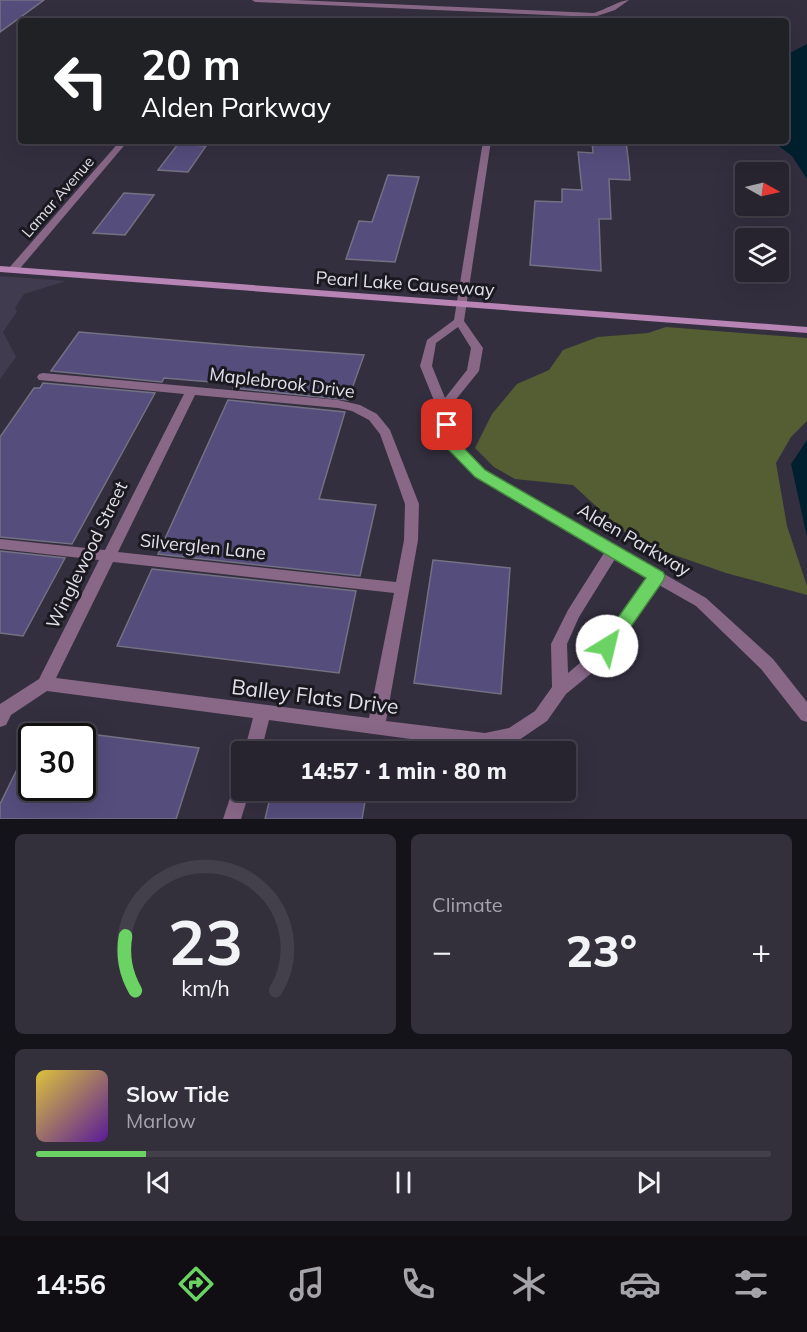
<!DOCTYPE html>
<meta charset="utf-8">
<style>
:root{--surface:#27232f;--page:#332f3b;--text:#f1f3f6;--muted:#a4a4aa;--line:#43404b;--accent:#6bd363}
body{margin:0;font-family:Mulish,sans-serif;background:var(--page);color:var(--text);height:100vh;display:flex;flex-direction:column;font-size:22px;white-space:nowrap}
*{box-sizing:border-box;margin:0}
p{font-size:20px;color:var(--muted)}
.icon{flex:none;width:33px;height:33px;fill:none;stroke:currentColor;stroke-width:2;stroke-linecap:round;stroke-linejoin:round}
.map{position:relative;height:819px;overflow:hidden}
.sheet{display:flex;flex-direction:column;gap:15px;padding:15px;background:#15131a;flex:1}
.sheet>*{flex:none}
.guide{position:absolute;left:18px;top:18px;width:771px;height:126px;border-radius:6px;box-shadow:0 6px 24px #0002,0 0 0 2px var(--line);background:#202124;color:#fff;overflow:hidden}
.needle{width:39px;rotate:98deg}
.buttons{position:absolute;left:735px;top:162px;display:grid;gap:12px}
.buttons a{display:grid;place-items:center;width:54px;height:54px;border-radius:6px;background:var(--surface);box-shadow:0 6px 24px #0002,0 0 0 2px var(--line);font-size:30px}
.speed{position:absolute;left:18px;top:723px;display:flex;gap:12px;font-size:30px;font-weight:700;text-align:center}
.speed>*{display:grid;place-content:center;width:78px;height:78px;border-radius:50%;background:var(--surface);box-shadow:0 6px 24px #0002,0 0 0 2px var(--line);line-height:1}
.speed .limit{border:3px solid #111;border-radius:9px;background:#fff;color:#111}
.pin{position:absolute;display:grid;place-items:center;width:51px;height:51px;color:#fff;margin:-26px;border-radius:12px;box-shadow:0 3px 9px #0006}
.me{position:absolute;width:66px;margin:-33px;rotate:36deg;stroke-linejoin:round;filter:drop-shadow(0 0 4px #0008)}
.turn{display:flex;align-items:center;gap:21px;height:126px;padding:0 24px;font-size:27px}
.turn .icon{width:78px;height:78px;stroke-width:2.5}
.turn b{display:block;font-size:42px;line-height:51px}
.big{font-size:45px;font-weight:800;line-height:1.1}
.sheet .widget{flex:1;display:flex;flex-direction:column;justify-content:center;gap:9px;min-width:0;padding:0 21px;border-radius:9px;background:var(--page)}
.sheet .dial{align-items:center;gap:0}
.dial svg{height:156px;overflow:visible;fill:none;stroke:var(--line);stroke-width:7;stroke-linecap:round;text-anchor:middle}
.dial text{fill:var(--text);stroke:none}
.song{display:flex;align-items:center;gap:18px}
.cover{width:72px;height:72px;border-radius:9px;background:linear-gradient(135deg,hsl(50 70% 55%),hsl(270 70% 35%))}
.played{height:6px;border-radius:3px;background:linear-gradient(90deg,var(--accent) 15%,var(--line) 15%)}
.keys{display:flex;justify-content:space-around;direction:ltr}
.heat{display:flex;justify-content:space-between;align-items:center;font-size:33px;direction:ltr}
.sheet .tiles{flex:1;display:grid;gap:15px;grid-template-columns:1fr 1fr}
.widget:last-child{grid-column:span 2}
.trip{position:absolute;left:231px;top:741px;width:345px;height:60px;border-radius:6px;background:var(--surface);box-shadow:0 6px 24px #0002,0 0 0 2px var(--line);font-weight:800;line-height:60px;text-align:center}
.dock{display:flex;height:96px;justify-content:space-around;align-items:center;background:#100e13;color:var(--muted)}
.dock .icon{width:42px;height:42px}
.dock .active{color:var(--accent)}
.dock b{font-size:27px;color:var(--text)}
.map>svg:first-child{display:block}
.built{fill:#413b4f}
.green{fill:#545e32}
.water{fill:#01202f}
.building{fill:#554d7c;stroke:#737183;stroke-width:1.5}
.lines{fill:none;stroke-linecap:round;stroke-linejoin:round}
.street{fill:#886787;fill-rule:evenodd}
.secondary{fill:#b884b6;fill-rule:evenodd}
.route{fill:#6bd363;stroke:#468940;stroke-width:1.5}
.labels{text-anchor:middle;stroke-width:6;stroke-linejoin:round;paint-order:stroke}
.far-street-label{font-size:15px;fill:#e3e0eb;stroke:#1b1920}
.street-label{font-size:18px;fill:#e3e0eb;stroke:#1b1920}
.near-street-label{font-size:21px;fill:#e3e0eb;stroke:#1b1920}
</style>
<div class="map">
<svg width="807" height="819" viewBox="0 0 807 819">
<rect width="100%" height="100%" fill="#342f3f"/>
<path class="built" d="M0 276 66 281 24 294 15 308 17 312 3 332 16 357 0 379Z"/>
<path class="green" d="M666 327 807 338V421L791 437 776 463 787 526 807 586V595L726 573 634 541 573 485 515 479 494 467 475 448 492 414 517 384 549 370 563 350 598 337 648 333Z"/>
<path class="water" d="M807 44V179L792 156 772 141H786V55Z
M807 440V537L791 464Z"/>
<path class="building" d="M0 0H44L0 32Z
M592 141H626L629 166 630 180 609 179 611 219H599L601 271 530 265 535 201 562 202V189L582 190 578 152 593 153Z
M178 144 206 146 188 172 158 170Z
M388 175 419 177 395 262 346 259 359 221 372 222Z
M124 193 154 195 125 235 93 233Z
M79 332 253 347 364 355 348 400 233 388 235 384 164 378 162 382 51 371Z
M43 383 155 393 72 544 0 537V437L34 388H40Z
M228 400 345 412 319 499 376 505 360 576 158 554Z
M0 551 65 558 23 636 0 633Z
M433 560 510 568 501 694 414 683Z
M152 569 356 591 339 673 117 646Z
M82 733 199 748 176 819H0V804L32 739V788H82Z
M272 790H367L362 819H265Z"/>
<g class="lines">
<path class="street" d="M252 0H295L594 13C604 10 621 0 629 0L615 10 594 17 255 2Z
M120 141H128L17 272H9V268Z
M483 141H491L464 321 483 348 479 371 449 408 456 441 485 471 706 598 773 659 807 702V722L801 720 761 669 696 606 659 585 605 662 566 694 547 721 519 740 485 749 269 720 261 752H244L253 718 47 691 11 715 6 725 0 727V704L39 679 99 560 0 549V539L105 550 184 394 39 380 37 377 39 374 43 373 338 400 360 405 377 414 390 430 419 504 418 540 386 721 485 733 509 728 535 711 552 687 551 644 568 610 604 553 475 477 446 445 437 408 420 366 427 340 454 320ZM458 327 471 348 467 370 445 398 432 366 436 343ZM195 395 338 408 352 411 369 420 380 434 405 504 404 540 396 582 118 552ZM615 559 648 578 593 652 568 673 567 644 579 617ZM113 562 394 593 369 718 56 678Z
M242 778V790H250L241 819H223L236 780Z"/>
<path class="secondary" d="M0 266 807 327V333L0 272Z"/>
</g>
<path class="route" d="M447 421 454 425 457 441 485 470 663 572 665 576 663 581 613 652 607 654 600 652 598 646 646 578 475 477 445 446 440 425Z"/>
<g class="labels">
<g class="far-street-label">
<text transform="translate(58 197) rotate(-49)" y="5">Lamar Avenue</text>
</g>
<g class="street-label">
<text transform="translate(405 284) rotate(4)" y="6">Pearl Lake Causeway</text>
<text transform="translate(282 383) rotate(7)" y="6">Maplebrook Drive</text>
<text transform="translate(634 540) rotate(30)" y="6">Alden Parkway</text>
<text transform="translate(203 547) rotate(6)" y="6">Silverglen Lane</text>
<text transform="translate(87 555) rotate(-64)" y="6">Winglewood Street</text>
</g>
<g class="near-street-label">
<text transform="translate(315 697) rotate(7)" y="7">Balley Flats Drive</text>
</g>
</g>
</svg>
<div class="buttons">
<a><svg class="needle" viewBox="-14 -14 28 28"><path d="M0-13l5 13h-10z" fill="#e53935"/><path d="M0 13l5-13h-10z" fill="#a4a4aa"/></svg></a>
<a><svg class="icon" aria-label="layers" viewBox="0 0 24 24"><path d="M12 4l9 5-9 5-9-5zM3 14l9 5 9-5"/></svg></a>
</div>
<div class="speed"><div class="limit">30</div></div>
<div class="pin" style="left:447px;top:425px;background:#d93025"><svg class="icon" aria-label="arrive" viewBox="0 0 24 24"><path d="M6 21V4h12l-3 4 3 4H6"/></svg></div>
<svg class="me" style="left:607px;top:646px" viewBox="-20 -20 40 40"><circle r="19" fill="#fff"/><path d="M0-13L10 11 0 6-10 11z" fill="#6bd363"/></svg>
<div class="trip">14:57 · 1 min · 80 m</div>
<div class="guide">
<div class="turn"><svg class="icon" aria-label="left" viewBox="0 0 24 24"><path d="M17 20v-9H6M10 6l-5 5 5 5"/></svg><div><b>20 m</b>Alden Parkway</div></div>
</div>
</div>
<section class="sheet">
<div class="tiles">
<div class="widget dial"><svg viewBox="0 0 100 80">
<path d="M14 69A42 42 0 1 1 86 69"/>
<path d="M14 69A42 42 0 0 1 9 41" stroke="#6bd363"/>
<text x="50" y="56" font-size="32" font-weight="700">23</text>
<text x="50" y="72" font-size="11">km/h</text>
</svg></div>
<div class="widget"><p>Climate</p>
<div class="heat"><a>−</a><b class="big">23°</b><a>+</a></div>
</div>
<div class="widget">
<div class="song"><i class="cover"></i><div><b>Slow Tide</b><p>Marlow</p></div></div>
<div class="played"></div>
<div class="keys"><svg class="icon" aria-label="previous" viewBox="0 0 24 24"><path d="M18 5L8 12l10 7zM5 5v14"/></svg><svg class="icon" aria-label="pause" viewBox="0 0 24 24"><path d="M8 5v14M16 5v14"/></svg><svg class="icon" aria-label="next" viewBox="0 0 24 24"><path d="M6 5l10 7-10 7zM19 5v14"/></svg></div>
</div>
</div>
</section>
<nav class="dock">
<b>14:56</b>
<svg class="icon active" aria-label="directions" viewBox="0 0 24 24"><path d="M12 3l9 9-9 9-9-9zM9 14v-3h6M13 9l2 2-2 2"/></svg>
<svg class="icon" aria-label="music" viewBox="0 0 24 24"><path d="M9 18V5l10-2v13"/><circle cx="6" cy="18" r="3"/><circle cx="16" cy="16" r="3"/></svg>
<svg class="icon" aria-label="phone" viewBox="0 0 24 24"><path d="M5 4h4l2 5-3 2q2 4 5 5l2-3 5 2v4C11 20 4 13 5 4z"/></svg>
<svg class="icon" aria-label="climate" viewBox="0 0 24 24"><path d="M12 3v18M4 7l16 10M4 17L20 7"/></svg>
<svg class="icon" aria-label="car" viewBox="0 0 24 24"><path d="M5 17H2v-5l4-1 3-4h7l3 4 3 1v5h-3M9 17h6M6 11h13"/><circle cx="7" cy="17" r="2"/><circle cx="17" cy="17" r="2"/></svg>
<svg class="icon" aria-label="filters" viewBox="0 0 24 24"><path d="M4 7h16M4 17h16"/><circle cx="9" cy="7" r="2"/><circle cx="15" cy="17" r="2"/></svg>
</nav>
